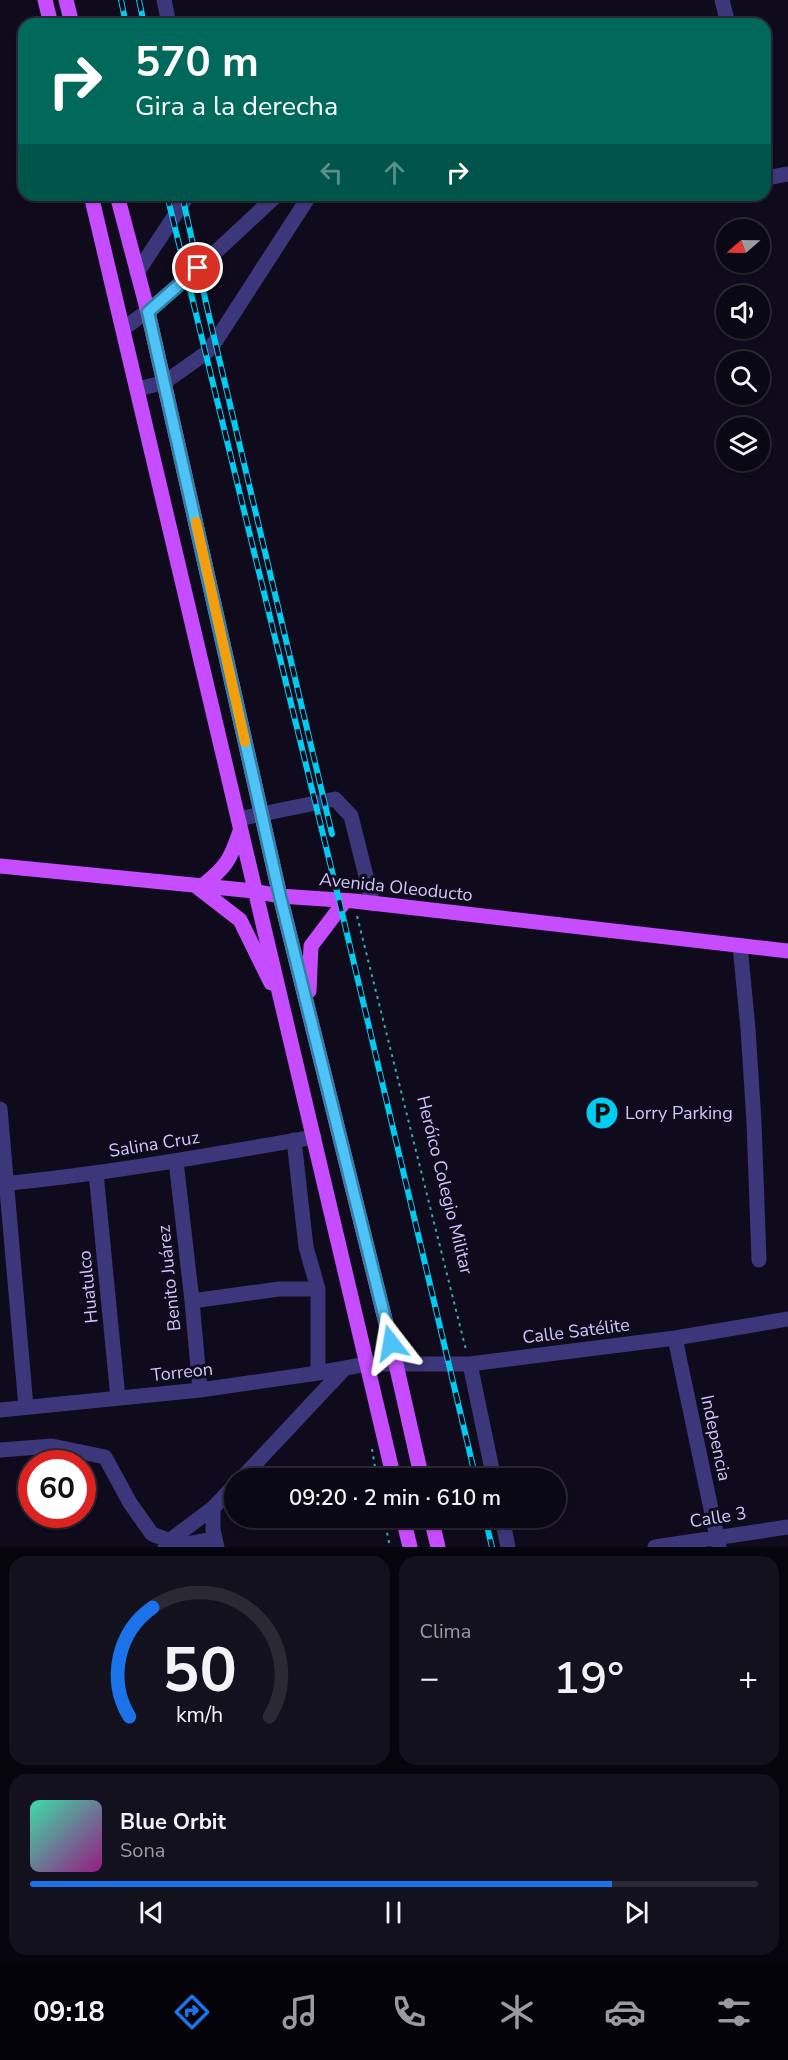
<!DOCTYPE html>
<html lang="es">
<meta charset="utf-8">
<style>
:root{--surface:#0b0815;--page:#14111e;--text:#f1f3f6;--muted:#9a9aa0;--line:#2b2934;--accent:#1a73e8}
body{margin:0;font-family:"Nunito Sans",sans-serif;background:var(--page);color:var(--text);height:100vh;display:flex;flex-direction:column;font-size:22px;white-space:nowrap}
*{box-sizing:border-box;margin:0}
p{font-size:20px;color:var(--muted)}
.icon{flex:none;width:33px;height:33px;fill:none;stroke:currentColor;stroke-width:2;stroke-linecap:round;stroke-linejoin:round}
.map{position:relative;height:1547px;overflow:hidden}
.panel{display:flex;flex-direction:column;gap:9px;padding:9px;background:#06040c;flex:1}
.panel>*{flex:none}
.guide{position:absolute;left:18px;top:18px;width:753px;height:183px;border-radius:18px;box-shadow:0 2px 4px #0004,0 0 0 2px var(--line);background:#00695c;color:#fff;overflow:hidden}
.needle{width:39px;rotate:250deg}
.buttons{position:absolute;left:716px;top:219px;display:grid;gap:12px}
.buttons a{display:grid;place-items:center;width:54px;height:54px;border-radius:50%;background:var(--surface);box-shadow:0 2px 4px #0004,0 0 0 2px var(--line);font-size:30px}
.speed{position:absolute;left:18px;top:1450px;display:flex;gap:12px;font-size:30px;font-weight:700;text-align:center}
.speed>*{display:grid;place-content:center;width:78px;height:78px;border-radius:50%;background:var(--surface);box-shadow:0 2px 4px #0004,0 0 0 2px var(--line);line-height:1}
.speed .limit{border:9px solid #d22;background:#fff;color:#111}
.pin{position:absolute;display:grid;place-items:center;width:51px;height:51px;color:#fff;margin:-26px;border:3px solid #fff;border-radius:50%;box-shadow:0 2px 6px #0007}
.me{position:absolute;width:66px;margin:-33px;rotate:346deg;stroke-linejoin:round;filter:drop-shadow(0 0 4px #0008)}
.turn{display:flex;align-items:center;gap:21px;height:126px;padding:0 18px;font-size:27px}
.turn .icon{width:78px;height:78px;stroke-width:2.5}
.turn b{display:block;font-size:42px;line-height:51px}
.lanes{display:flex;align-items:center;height:57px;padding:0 18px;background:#0003;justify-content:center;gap:30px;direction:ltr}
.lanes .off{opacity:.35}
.big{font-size:45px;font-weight:600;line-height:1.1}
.panel .card{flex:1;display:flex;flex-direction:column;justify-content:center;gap:9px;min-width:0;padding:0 21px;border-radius:18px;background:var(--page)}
.panel .dial{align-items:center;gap:0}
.dial svg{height:156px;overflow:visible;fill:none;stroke:var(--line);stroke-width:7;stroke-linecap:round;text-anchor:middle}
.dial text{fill:var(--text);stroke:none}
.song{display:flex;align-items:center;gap:18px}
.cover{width:72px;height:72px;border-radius:9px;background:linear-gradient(135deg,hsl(160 70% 55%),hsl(310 70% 35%))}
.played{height:6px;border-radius:3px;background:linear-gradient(90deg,var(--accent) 80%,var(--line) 80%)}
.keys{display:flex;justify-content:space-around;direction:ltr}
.heat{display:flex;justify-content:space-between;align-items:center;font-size:33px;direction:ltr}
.panel .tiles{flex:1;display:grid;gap:9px;grid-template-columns:1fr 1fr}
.card:last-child{grid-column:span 2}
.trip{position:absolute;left:224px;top:1468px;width:342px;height:60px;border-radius:30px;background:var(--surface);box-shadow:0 2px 4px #0004,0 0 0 2px var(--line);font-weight:600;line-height:60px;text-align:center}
.menu{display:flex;height:96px;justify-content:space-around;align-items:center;background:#040308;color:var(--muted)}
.menu .icon{width:42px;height:42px}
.menu .selected{color:var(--accent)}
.menu b{font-size:27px;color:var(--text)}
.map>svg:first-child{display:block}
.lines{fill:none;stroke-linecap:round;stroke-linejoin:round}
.path{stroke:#2cacac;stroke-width:2;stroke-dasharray:3 4.5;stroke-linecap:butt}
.minor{stroke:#3c367b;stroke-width:15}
.major{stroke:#c64dff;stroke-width:15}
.rail-casing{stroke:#00cbf0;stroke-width:6}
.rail{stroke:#0f0b1c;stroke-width:4;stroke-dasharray:11;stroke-linecap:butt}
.route-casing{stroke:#337fa1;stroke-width:15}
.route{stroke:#4fc3f7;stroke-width:10}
.slow{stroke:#f59e0b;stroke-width:10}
.labels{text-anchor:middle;stroke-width:6;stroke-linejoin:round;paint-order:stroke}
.street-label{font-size:18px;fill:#cfc6ff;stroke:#0f0b1c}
.poi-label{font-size:18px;fill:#cfc6ff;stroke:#0f0b1c;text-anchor:start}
</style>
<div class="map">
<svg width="788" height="1547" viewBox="0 0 788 1547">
<rect width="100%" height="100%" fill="#0f0b1c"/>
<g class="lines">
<path class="path" d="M357 916 466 1350
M372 1449 377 1479
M384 1518 390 1547"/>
<path class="minor" d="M164 0 169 24
M722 0 728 24
M765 173 766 178 788 174
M137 273 188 195
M123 329C178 290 227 241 277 195
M138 389 165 382 206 353 215 342 310 195
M238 819 335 799 351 816 373 904
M740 945 748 1029 754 1122 759 1260
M0 1109 26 1407
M294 1140 306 1247 318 1289V1373
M176 1161 192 1301 200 1390
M96 1173 118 1398
M0 1184C105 1174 210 1155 314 1137
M192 1301 279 1289H318
M675 1338 719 1547
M470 1364 494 1479
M0 1410 200 1390 318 1373 367 1364H470L675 1338 788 1319
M0 1450 52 1446 105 1457 130 1503 152 1534 181 1545 215 1539
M241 1479 345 1368
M502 1518 508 1547
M165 1547 169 1541 213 1508
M217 1547 213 1530V1508L234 1486
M655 1547 788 1527"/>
<path class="major" d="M45 0 51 24
M66 0 72 24
M91 195 394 1479
M117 195 148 312 280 896 396 1364 422 1479
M0 866 254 891 280 896 354 901 788 951
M196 886 240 920 271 983
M201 887C226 867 230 861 240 831
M309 991 311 946 345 901
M403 1518 410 1547
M431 1518 438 1547"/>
<defs>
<path id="rail" d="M121 0 126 24
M139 0 144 24
M167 195 339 900 476 1479
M182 195 209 316 332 834
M485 1518 492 1547"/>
</defs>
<use href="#rail" class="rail-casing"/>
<use href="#rail" class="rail"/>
</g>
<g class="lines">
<defs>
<path id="route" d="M198 268 148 312 280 896 391 1343"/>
</defs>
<use href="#route" class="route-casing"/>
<use href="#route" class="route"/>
<path class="slow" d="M196 522 245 742"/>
</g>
<defs>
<symbol id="parking-disc" viewBox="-11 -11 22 22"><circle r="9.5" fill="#00cbf0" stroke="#0f0b1c"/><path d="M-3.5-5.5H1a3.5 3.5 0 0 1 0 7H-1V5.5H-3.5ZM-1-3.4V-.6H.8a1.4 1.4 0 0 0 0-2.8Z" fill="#111"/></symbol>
</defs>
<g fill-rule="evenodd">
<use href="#parking-disc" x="583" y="1094" width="38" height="38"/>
</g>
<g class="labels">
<g class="street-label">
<text transform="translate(396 887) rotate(6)" y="6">Avenida Oleoducto</text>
<text transform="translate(154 1144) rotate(-9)" y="6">Salina Cruz</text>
<text transform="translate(445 1185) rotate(76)" y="6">Heróico Colegio Militar</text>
<text transform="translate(169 1278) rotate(-96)" y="6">Benito Juárez</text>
<text transform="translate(88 1287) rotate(-96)" y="6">Huatulco</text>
<text transform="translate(576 1331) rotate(-7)" y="6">Calle Satélite</text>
<text transform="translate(182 1372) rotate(-6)" y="6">Torreon</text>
<text transform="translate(716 1438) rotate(78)" y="6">Indepencia</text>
<text transform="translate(718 1517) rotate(-9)" y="6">Calle 3</text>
</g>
<g class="poi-label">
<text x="625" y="1119">Lorry Parking</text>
</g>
</g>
</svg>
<div class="buttons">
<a><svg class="needle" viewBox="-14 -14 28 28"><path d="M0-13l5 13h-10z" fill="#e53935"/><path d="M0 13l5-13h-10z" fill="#9a9aa0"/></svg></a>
<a><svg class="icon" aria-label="sound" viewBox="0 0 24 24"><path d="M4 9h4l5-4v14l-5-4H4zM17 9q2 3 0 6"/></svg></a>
<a><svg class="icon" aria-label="search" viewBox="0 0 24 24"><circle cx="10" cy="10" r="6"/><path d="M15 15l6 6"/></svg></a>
<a><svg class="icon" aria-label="layers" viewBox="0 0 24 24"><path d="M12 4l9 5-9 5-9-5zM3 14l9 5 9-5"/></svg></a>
</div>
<div class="speed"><div class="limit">60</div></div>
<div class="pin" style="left:198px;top:268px;background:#d93025"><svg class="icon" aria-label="arrive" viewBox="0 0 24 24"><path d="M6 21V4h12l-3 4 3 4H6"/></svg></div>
<svg class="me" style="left:391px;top:1343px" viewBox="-20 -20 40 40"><path d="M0-17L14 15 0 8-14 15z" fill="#4fc3f7" stroke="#fff" stroke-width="4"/></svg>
<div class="trip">09:20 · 2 min · 610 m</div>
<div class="guide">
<div class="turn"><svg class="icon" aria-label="right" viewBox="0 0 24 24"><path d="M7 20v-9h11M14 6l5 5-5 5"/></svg><div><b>570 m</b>Gira a la derecha</div></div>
<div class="lanes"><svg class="icon off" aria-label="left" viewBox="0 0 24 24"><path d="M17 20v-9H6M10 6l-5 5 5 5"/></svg><svg class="icon off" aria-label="ahead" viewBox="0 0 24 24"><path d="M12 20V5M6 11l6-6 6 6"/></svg><svg class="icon" aria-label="right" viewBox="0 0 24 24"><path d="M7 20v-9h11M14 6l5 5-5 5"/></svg></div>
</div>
</div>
<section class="panel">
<div class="tiles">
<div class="card dial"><svg viewBox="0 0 100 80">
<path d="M14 69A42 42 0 1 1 86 69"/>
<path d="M14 69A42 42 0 0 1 26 13" stroke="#1a73e8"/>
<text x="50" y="56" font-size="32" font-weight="700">50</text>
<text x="50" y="72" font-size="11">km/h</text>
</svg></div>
<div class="card"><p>Clima</p>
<div class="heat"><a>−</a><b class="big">19°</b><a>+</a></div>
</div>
<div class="card">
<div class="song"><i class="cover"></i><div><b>Blue Orbit</b><p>Sona</p></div></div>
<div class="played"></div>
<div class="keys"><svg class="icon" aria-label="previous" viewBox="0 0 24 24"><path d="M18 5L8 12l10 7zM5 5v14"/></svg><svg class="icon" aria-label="pause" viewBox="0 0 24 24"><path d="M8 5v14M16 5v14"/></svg><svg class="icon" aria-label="next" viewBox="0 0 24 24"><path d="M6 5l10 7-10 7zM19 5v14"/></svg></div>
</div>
</div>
</section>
<nav class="menu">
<b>09:18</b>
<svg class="icon selected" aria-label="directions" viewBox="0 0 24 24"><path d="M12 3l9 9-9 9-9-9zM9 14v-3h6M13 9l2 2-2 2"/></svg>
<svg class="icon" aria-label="music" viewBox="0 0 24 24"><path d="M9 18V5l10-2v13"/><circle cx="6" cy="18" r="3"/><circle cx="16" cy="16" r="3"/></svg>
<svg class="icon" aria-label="phone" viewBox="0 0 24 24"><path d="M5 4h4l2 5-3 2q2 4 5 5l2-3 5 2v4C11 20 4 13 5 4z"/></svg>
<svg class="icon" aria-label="climate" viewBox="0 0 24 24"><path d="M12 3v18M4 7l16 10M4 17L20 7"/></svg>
<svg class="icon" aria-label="car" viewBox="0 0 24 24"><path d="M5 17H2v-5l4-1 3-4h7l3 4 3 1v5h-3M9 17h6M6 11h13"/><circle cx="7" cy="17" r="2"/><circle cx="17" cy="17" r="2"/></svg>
<svg class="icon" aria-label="filters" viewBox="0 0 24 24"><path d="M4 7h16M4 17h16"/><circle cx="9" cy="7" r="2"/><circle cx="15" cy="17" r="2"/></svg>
</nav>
